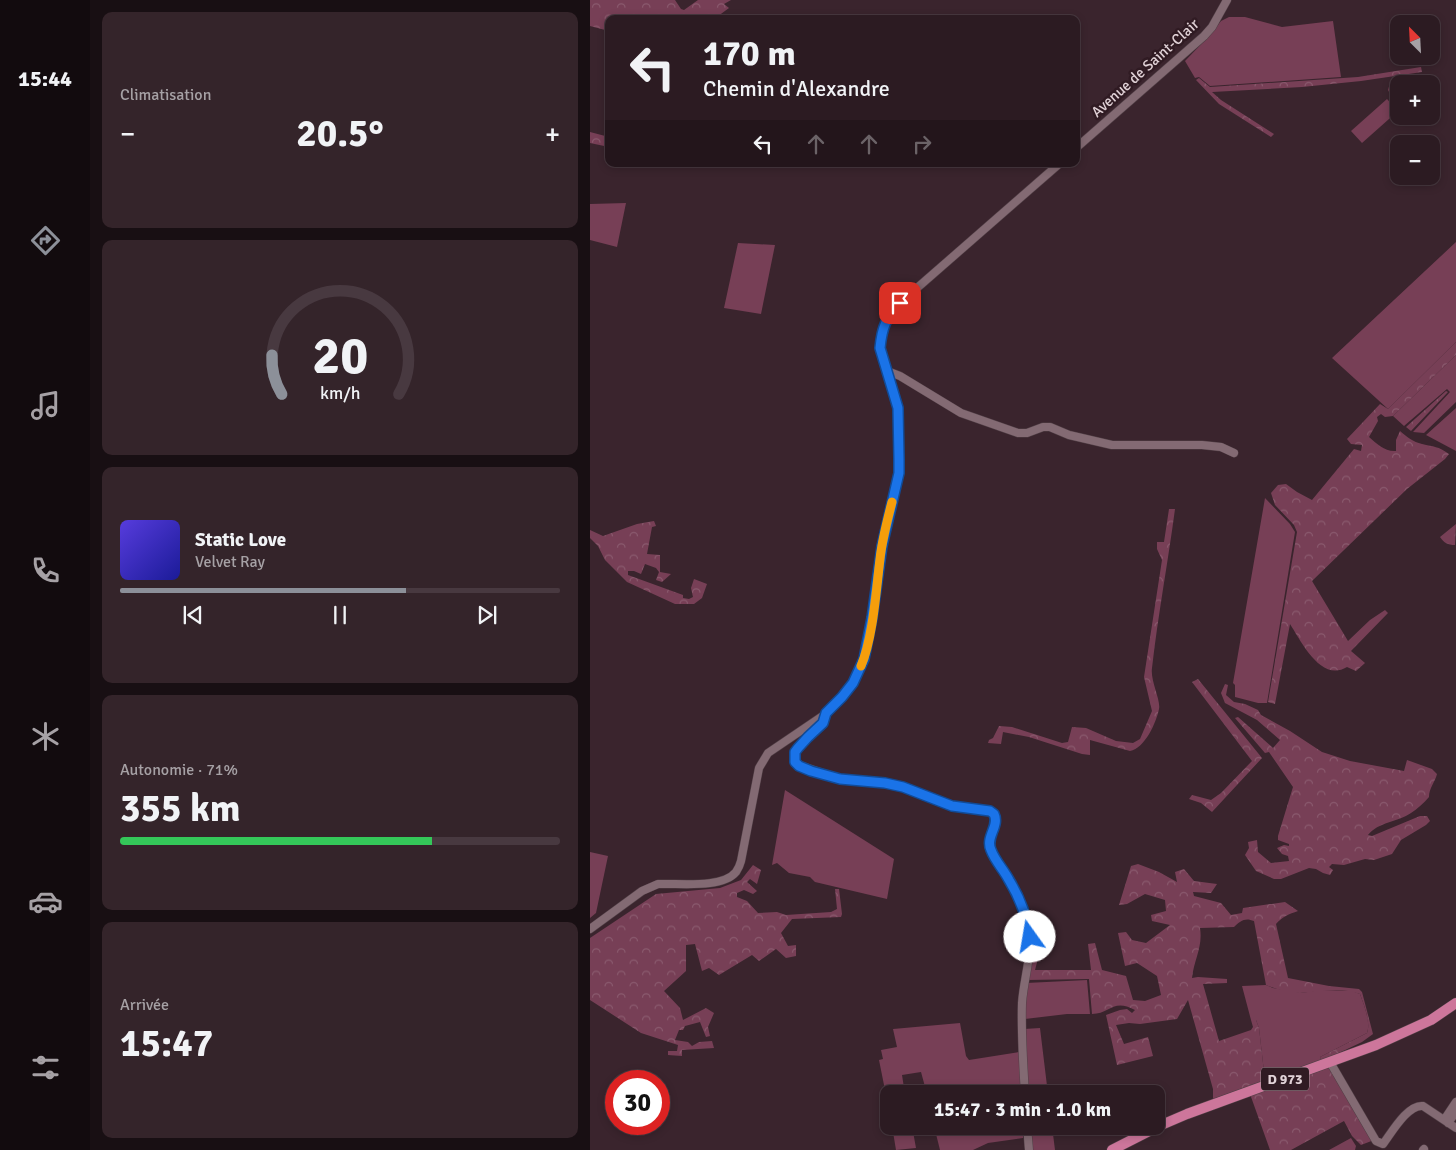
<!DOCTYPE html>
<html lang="fr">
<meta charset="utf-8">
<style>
:root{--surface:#2c1b22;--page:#34242a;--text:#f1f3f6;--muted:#a6a1a5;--line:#483940;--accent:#8c9099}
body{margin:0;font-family:Signika,sans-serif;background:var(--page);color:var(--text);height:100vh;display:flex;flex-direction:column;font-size:19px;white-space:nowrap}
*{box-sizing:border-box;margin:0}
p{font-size:16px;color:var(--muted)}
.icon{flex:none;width:28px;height:28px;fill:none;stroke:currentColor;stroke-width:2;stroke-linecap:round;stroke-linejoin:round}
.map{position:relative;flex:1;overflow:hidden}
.sheet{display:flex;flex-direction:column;gap:12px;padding:12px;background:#180f13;width:500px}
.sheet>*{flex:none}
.hud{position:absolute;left:15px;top:15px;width:475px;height:152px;border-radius:10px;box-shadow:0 2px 8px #0003,0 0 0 1px var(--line);background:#2c1b22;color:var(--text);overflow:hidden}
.needle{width:32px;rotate:336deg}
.fabs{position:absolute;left:800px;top:15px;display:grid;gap:10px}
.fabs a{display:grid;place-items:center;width:50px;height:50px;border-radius:10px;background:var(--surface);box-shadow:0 2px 8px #0003,0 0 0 1px var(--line);font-size:25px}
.speed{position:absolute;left:15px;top:1070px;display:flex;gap:10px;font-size:25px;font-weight:700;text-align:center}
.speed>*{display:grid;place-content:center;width:65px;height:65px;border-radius:50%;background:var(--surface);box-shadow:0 2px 8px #0003,0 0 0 1px var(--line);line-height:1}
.speed .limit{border:8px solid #d22;background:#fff;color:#111}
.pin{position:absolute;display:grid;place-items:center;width:42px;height:42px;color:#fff;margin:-21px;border-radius:10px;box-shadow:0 2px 8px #0006}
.me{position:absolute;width:55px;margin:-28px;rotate:347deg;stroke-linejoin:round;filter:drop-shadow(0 0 4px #0008)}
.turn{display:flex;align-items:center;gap:18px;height:105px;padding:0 15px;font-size:22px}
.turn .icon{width:65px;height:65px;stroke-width:2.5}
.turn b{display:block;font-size:35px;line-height:42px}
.lanes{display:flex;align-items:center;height:48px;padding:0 15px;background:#0003;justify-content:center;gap:25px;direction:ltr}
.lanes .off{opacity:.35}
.big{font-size:38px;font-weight:700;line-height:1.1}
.sheet .widget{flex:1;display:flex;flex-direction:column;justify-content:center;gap:8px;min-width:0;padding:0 18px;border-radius:10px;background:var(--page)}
.sheet .dial{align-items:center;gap:0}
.dial svg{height:130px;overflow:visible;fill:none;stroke:var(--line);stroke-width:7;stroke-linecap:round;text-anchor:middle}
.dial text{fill:var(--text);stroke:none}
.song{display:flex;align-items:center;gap:15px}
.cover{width:60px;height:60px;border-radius:8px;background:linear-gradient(135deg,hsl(250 70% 55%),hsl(240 70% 35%))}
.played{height:5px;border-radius:2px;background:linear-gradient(90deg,var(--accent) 65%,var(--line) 65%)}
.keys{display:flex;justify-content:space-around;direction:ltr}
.heat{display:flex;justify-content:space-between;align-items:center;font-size:28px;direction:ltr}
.charge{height:8px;border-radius:4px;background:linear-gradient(90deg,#34c759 71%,var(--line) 0)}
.trip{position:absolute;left:290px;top:1085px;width:285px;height:50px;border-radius:10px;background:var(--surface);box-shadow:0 2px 8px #0003,0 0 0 1px var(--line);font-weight:700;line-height:50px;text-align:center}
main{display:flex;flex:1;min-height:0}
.dock{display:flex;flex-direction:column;width:90px;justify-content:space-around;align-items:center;background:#120b0e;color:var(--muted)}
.dock .icon{width:35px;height:35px}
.dock .selected{color:var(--accent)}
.dock b{font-size:22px;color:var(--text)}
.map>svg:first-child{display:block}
.green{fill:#773f56}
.forest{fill:url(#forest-crowns)}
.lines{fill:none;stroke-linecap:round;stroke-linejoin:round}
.minor-casing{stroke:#524047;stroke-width:9}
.major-casing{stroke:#524047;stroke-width:11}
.minor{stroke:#836a73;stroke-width:8}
.major{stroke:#cd769b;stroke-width:10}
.route-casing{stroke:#114b97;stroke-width:12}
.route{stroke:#1a73e8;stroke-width:9}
.slow{stroke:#f59e0b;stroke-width:9}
.labels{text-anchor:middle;stroke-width:5;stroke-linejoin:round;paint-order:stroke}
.shield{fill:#301b23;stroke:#ac9ba1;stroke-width:1}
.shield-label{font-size:14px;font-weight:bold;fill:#e1d2d7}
.street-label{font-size:15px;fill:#e1d2d7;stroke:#301b23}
</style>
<main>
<nav class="dock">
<b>15:44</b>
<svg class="icon selected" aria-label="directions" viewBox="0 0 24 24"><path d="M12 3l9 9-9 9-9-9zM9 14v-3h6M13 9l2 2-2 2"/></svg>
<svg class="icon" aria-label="music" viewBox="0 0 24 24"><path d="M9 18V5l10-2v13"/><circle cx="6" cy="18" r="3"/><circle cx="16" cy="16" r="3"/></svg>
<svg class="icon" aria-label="phone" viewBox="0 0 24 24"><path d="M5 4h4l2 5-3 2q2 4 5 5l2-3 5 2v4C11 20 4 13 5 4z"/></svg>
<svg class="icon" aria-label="climate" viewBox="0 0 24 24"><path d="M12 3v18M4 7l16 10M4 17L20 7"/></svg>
<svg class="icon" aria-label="car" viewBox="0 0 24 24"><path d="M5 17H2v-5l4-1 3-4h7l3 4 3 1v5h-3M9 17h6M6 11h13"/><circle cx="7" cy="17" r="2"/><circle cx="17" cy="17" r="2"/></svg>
<svg class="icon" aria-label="filters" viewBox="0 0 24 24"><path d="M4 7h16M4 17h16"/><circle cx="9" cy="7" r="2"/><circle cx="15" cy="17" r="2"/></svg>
</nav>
<section class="sheet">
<div class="widget"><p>Climatisation</p>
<div class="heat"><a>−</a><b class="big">20.5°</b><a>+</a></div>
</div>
<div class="widget dial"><svg viewBox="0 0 100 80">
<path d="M14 69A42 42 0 1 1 86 69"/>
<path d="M14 69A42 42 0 0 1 8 45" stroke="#8c9099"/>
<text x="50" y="56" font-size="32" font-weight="700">20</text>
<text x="50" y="72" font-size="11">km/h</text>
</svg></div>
<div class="widget">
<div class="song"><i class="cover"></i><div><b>Static Love</b><p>Velvet Ray</p></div></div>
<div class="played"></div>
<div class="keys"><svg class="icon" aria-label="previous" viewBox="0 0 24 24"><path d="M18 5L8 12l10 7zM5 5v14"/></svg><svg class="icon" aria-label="pause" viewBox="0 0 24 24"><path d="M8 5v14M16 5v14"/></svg><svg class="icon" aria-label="next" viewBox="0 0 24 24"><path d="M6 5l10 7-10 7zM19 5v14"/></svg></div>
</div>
<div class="widget"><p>Autonomie · 71%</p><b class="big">355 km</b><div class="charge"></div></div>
<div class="widget"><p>Arrivée</p><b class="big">15:47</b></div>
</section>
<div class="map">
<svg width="866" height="1150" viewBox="0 0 866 1150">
<defs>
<pattern id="forest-crowns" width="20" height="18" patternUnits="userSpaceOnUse" patternTransform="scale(1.25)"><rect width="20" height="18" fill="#773f56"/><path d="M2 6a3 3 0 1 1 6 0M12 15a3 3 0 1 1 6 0" fill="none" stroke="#8a5a6e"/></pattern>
</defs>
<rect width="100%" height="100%" fill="#3a242d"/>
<path class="green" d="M639 17H655L692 27 743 21 751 77 620 86 609 77 605 78 595 61 619 36 631 21Z
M804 81 811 84H809V95C804 97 800 95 798 90L800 83Z
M797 99 808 111 772 143 761 131Z
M36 203 27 247 0 240V204Z
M866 242V342L798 409 742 358Z
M148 243 185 245 171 314 134 308Z
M866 355V402L834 433 823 432 860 392 857 389 814 426 803 416Z
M866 408V451L836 435Z
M675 498 700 524 705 532 677 703H668L645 697V685L643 683Z
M195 790 304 859 297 899 225 882 220 877 199 873 187 863 182 865Z
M0 852 18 856 6 913 0 918Z
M497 980 500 1014H477L435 1019 436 983Z
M676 985 683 988 711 993 731 990 762 991 770 994C774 1005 781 1022 777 1033L730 1057 732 1061 681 1079 674 1072 669 1028 666 1020H661L652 986Z
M370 1023 376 1056 379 1060 429 1052 431 1094H337L331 1072 312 1075 315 1094H299V1110L289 1060 293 1059 291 1050 307 1047 303 1029Z
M450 1028 458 1094H438L434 1029Z
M302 1126H322L326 1148 306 1150Z
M344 1126H433V1138L398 1143 383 1150H350Z
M440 1126H462L465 1150H441Z
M761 1138 766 1146 765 1150H739Z"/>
<path class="forest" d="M0 0H85L91 9 94 10 108 0H141L134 4 139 8 124 19H19V31L0 26Z
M831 67 832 72 771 81 712 87 622 92 631 100 684 134 681 137 629 104 606 80 609 78 620 87 768 77Z
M0 132 19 137V147L0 143Z
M866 342V355L803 416 795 417 791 414 787 417 788 421 779 437C787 444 795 452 806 451V440L810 431C817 437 823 442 832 444 844 447 848 446 859 454L855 459 817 489 722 581 758 641 780 620 795 610 798 613 761 651 775 663 766 671 757 667C731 683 711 641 700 624L685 704 678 702 707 532 704 525 685 505 681 493 688 485 696 484 707 492 722 500 764 449 771 451 772 445 761 444 757 439 790 404 798 409Z
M856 391 858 392 821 431 816 427Z
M579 509H585C578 562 568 615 562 668 560 680 571 700 569 709 566 723 555 748 540 751L500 740V755L492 754 439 737 413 732 411 744 398 743 399 740 403 738 409 726 422 727 472 743 478 742 482 727 496 728 526 741 543 743 550 739 562 711 554 677 572 560 567 549V542H574Z
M64 521 66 526 62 527 57 554 70 555V572L81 574 72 582 66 580 69 572 66 568 55 564 51 574 44 571H38V575L93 595V598L99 599 103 597 101 588 104 579 117 584 112 598 104 604H85L37 582 15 560 8 546 0 538V530L13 536 47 524Z
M866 524 865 545C858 545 854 543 850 537Z
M608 679 672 758 622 812 611 803 599 799 602 795 621 800 631 793 662 761 602 682Z
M635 684 638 685 636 695 644 702 655 704 668 710 671 715 700 731 732 752 760 761 814 771 817 760 842 769 847 774C845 782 839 788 839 797 834 803 827 809 821 813 808 822 788 822 778 835L782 836 830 816H837L840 821 836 825 811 840 802 854 784 860 775 859 754 865 742 864 739 867 743 870 740 875 733 873 726 869 719 868 691 879H684L666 871 655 855 659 848 658 842 667 840 668 852 681 863 699 861 698 856 692 854 687 848 694 845 699 846V844L688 840V836L703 787 679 752 675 753 645 718 648 717 683 748 690 740 667 720 635 703 631 693Z
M548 864 569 872 587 882 585 872 594 869 604 881 627 884 621 893 603 892 604 896 631 903 641 915 652 913 653 908 695 902 708 911C699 914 692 917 686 924L698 978 739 986 769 989 772 992 783 1034 772 1042 732 1061 730 1057 777 1033C781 1022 774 1005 770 994 750 987 730 992 710 993 698 993 686 989 676 985L664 921C655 917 650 921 644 927L610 928C613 947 604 959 602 978L608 977 637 979V983L613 984 629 1041 661 1030 663 1027 661 1020H666L669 1028 674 1072 681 1079 623 1099V1089L598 1000 587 1019 550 1024 539 1023 526 1025 534 1044 558 1037 563 1056 527 1065 516 1015 530 1010 537 1009 542 1013 545 1010C523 998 520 1014 502 1014L499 979 436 980 443 952 442 931 448 929 451 947 445 970H501L498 944 505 943 512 970 536 976 543 1000 555 1001 571 995 567 976 547 963 535 966 528 933 536 932 542 940 556 943 580 925 562 921 561 915 576 911 575 900 555 894 537 904 529 905 541 866Z
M163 865 171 870 167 884 160 879 157 882 167 891 163 894 154 890 147 893V897L157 901 168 913 187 912 196 915 241 912 247 909 245 889H249L252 914 251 917 202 919 191 933 198 946 206 945V956L196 958 186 949 169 961 162 955 129 975 119 968 112 971 105 944 96 945V971L74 991 90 1008 93 1020 116 1008 124 1013 118 1027 120 1036 116 1037 110 1022 95 1026 93 1030H89L85 1040 98 1042 102 1046 109 1042 122 1041 124 1048 92 1050V1056L78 1055V1051H87L88 1045 51 1033 0 1000V938L66 894 130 888 151 880Z
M739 1067 784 1140 771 1145 762 1136 754 1121 701 1150H680L660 1094Z"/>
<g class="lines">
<defs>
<path id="minor" d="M486 148 614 36 622 27 637 0
M297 371 310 376 371 413 428 433H437L453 427H460L479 435 522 445H612L631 447 644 453
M236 714C229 732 202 743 205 762L209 765 250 779 295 783 313 787 361 805 400 811 404 813C410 826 396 836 400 850 404 860 413 869 419 878 426 891 433 906 437 920 445 948 434 975 432 1003 431 1033 433 1063 435 1094
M0 929 52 891 68 884C89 883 132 889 146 872 148 869 150 865 151 861L169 768 178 753 237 713 252 697 263 683 274 659 282 618 292 546 309 473 308 409 290 348 292 330 296 320 319 295 469 164
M740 1062 786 1141 793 1144C802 1132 818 1104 833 1106L866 1128
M854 1120 866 1102
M858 1123 866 1112
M437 1126 439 1150
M833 1150 834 1149"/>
<path id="major" d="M522 1150 569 1126 597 1114 786 1045 841 1020 866 1003"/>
</defs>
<use href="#minor" class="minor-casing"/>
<use href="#major" class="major-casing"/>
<use href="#minor" class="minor"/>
<use href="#major" class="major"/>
</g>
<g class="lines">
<defs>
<path id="route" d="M310 303C296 318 292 327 290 348L308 408 309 459V473L292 546 282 618 274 659 263 683 252 697 236 713 233 723 218 737 208 748 205 752V762L209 766 221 771 250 779 295 783 313 787 362 806 400 811 404 814C410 826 395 837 401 850 405 861 414 870 419 880 430 898 437 917 440 937"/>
</defs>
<use href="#route" class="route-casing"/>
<use href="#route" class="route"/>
<path class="slow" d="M271 666C283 638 286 591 290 559 292 540 297 521 302 502"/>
</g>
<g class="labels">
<rect class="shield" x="671" y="1067.5" width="48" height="23" rx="4"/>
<g class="shield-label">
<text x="695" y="1084">D 973</text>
</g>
<g class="street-label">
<text transform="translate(555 68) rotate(-42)" y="5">Avenue de Saint-Clair</text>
</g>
</g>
</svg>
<div class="fabs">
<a><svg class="needle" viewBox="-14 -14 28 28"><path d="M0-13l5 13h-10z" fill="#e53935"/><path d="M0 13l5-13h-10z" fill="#a6a1a5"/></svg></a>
<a>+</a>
<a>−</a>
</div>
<div class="speed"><div class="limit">30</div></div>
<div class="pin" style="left:310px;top:303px;background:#d93025"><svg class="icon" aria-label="arrive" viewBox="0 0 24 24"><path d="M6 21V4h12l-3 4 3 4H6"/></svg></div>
<svg class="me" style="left:440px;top:937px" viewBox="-20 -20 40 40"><circle r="19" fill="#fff"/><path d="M0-13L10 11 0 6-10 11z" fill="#1a73e8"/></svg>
<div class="trip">15:47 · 3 min · 1.0 km</div>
<div class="hud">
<div class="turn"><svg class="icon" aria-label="left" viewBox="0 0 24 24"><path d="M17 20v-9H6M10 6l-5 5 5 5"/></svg><div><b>170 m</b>Chemin d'Alexandre</div></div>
<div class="lanes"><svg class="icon" aria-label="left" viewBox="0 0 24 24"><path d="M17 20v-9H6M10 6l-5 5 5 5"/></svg><svg class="icon off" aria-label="ahead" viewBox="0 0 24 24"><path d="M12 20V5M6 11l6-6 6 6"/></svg><svg class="icon off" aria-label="ahead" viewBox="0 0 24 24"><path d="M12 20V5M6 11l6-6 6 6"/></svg><svg class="icon off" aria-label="right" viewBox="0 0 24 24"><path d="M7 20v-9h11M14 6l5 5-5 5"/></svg></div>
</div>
</div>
</main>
